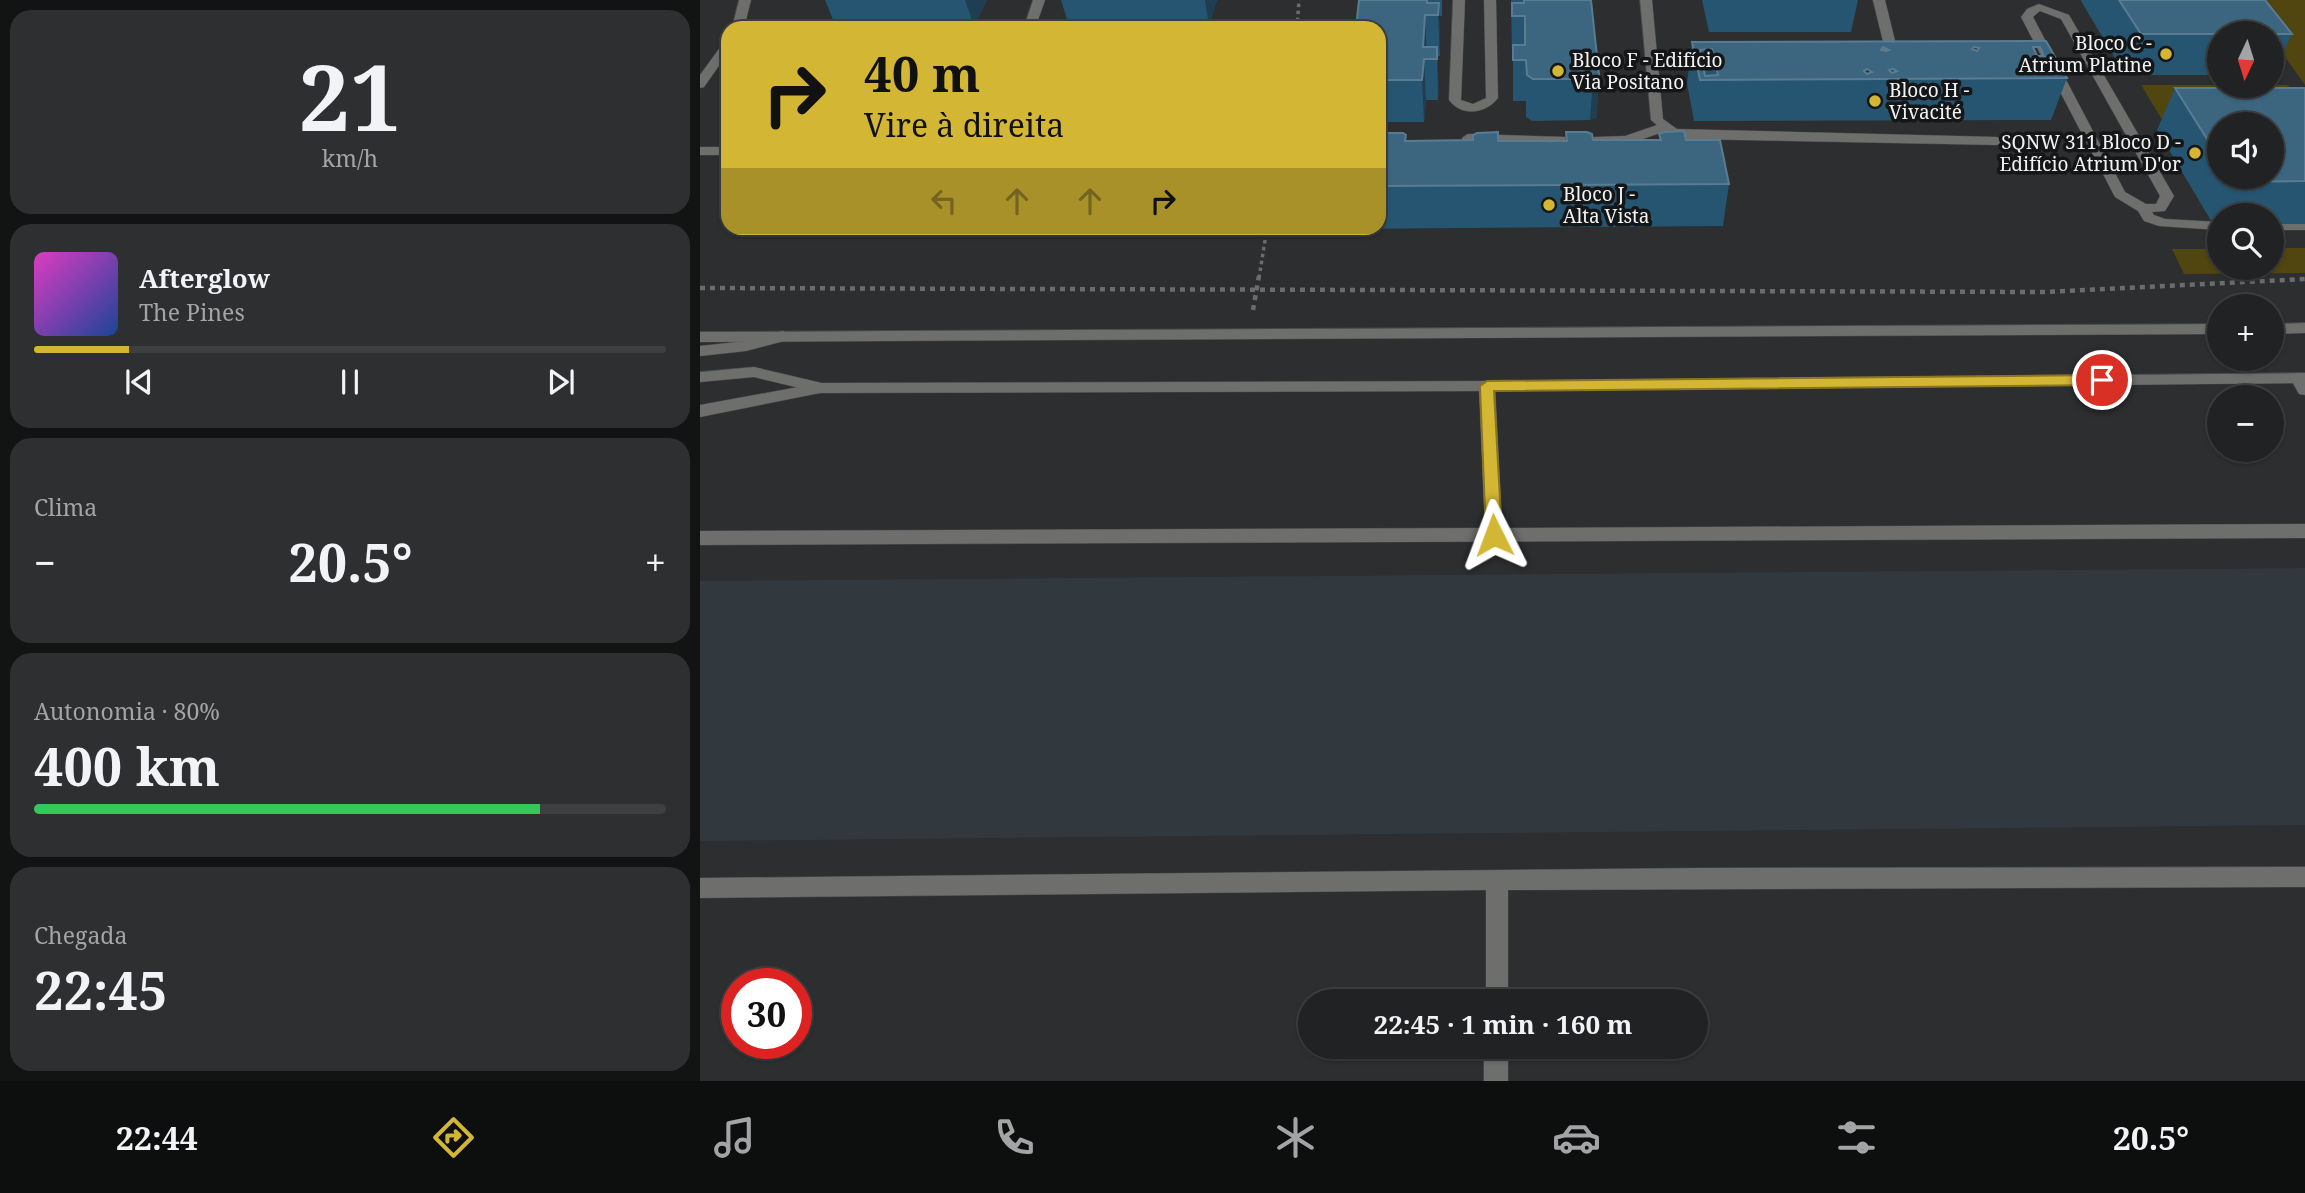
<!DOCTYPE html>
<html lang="pt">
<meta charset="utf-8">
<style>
:root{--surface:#212223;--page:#2d2f30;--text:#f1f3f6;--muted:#a2a4a6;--line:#3e3f41;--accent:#d4b635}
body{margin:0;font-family:"Noto Serif",serif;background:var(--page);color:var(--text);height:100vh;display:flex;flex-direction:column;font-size:26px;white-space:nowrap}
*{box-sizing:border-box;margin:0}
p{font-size:23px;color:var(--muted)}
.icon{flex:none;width:38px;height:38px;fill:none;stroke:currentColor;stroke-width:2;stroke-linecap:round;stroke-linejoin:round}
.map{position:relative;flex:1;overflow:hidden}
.panel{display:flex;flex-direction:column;gap:10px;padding:10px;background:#121313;width:700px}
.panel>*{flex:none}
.banner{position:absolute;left:21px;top:21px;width:665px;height:214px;border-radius:21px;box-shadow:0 2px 5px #0004,0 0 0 2px var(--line);background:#d4b635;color:#111;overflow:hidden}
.needle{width:46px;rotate:184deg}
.fabs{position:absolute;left:1507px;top:21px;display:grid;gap:14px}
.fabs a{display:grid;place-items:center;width:77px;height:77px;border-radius:50%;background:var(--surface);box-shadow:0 2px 5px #0004,0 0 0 2px var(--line);font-size:35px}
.speed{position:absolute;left:21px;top:968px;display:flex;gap:14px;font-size:35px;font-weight:700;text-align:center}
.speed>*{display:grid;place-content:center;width:91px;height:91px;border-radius:50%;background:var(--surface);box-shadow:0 2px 5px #0004,0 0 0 2px var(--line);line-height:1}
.speed .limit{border:10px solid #d22;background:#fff;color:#111}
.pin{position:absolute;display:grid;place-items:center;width:60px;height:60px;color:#fff;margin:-30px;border:4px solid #fff;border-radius:50%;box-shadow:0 2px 7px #0007}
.me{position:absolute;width:77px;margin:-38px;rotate:357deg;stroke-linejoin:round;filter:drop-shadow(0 0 5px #0008)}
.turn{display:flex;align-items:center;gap:24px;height:147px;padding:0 28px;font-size:32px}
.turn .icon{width:91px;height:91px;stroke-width:2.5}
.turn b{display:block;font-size:49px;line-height:60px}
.lanes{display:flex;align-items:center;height:66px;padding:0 28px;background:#0003;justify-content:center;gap:35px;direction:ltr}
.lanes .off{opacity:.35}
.big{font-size:52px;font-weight:700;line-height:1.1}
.panel .tile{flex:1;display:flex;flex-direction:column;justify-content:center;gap:10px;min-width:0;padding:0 24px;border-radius:21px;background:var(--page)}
.panel .dial{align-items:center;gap:0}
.dial b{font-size:91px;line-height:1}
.song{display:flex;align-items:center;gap:21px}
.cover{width:84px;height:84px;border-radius:10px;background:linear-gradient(135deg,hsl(310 70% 55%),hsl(220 70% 35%))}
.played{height:7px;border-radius:4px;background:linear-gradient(90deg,var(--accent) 15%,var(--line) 15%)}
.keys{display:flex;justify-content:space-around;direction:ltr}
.heat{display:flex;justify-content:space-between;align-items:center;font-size:38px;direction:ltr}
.charge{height:10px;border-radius:5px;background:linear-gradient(90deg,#34c759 80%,var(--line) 0)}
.trip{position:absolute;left:598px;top:989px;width:410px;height:70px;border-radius:35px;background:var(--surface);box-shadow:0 2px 5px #0004,0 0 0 2px var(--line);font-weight:700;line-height:70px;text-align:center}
.tab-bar{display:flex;height:112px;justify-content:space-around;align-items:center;background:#0d0e0e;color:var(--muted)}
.tab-bar .icon{width:49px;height:49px}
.tab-bar .selected{color:var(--accent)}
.tab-bar b{font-size:32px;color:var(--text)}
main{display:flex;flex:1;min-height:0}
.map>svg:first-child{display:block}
.built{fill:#31383e}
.green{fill:#514510}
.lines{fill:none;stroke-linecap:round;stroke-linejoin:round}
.service-casing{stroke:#484a4b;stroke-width:1}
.minor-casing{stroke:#484a4b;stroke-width:1}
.tertiary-casing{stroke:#484a4b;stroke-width:1}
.path-far1{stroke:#6a6c6d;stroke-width:3.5;stroke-dasharray:3.5 3.5;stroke-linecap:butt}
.path{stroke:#6a6c6d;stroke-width:4.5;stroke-dasharray:5 5;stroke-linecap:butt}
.service{fill:#6e6e6d;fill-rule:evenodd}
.minor{fill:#6e6e6d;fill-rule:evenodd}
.tertiary{fill:#6e6e6d;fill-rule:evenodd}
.wall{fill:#265572;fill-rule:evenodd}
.shaded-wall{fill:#1f3e51}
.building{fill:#3c6680;stroke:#597c92;stroke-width:2;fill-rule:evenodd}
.route{fill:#d4b635;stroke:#8a7622;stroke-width:2}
.poi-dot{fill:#d4b635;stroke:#151617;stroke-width:2.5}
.labels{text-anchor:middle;stroke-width:7;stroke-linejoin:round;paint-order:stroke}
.far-poi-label{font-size:19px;fill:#f2f3f4;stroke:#151617;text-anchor:start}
</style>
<main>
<section class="panel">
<div class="tile dial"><b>21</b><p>km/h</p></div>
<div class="tile">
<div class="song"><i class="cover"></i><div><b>Afterglow</b><p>The Pines</p></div></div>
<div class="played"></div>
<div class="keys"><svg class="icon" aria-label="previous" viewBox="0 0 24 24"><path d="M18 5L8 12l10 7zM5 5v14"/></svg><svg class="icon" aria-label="pause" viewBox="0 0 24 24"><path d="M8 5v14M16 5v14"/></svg><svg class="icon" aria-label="next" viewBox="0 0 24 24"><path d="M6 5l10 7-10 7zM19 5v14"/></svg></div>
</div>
<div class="tile"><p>Clima</p>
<div class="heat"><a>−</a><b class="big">20.5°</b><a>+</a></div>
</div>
<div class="tile"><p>Autonomia · 80%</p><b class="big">400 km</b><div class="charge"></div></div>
<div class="tile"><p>Chegada</p><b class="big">22:45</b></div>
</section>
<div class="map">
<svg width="1605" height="1081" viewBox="0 0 1605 1081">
<rect width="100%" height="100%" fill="#2c2e2f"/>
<path class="built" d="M1605 568V825L0 841V581Z"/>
<path class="green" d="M1542 0H1605V85L1572 39V33Z
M1441 85H1588L1605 109 1464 123Z
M1572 248H1605V273L1484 274 1472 249H1519V268H1572Z"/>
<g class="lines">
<defs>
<path id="service" d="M333 0H345L337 23 346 28H330L325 24Z
M477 0H489L482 18 472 28H368L374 24 464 23 471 17Z
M1173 0H1185L1197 49 1195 52 1162 55 1156 51 1162 47 1184 46Z
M963 123 968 124V130C948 137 906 155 889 141L895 137 925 136Z
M768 134 867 137 873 141 867 145 763 141 762 138Z
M0 147H28V155H0Z
M83 331 91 336 88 340 46 351 0 356V346L46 341Z
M54 367 126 384 128 388 120 393 54 377 0 382V372Z"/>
<path id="minor" d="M39 0H51L44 28H32Z
M753 0H765L761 100 773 104 786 98 784 0H796L798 98C786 114 761 117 749 100Z
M940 0H952L963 119 977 129 1297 137 1303 141 1297 145 988 139 968 135 951 120Z
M1339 4 1369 15 1474 196 1465 211 1452 212 1454 215 1465 219 1519 222V230L1459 226 1444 221 1438 211 1415 197 1321 17 1327 9ZM1340 11 1361 19 1460 196 1456 204H1446L1425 192 1333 17Z
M28 41V53L4 87 0 88V75L24 42Z
M1572 222H1605V230H1572Z
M1598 373 1605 377V395L1599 394 1590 378Z
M787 381 795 386 802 528 1605 524V538L0 545V531L785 528 779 386Z
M1605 867V887L808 890V1001H786V890L0 898V878L999 868Z
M784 1046H808V1081H784Z"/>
<path id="tertiary" d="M1605 323V333L1572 334V324Z
M1519 324V334L0 342V332Z
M1605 373V383L787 391 120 393 0 417V405L120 383 787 381Z"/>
</defs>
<use href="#service" class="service-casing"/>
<use href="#minor" class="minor-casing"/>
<use href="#tertiary" class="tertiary-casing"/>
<path class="path-far1" d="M597 28 599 0
M559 278 567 228"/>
<path class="path" d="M0 288 1347 292 1605 279
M553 310 559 276"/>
<use href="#service" class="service"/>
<use href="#minor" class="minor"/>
<use href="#tertiary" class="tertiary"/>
</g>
<path class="wall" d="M125 0H287L274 26 136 27Z
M361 0H517L509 26H369Z
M659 0H742V16H739L740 56H738V100H726L724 122H679V28Z
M811 0H891L897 117 890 120 832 121 826 117V101H813V56H812Z
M1002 0H1158L1151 32H1009Z
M1381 0H1565L1592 34 1572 74V33H1519V75H1425L1381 1Z
M1346 41 1367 78 1351 120 994 121 987 83 992 42ZM1183 47 1189 50 1186 51 1181 50ZM1274 47 1279 48 1277 51 1272 49ZM1333 47H1340L1344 56H1337ZM1167 69 1172 72 1167 74 1164 71ZM1193 69 1197 71 1192 73 1189 70Z
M1475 88H1605V224H1572V215H1519V224H1513L1457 130ZM1519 124 1572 177H1519Z
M866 132 893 140H959V134L986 140 1029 184 1023 226 641 229V228H679V141L706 135V141H865Z
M60 228H455L454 229 62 230Z"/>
<path class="shaded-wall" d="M265 0H287L274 26Z
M505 0H517L509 26Z
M739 3 740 44V56L738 15Z
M725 15 727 59H724L726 100 724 122 722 80Z
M737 47 739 88 738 100 737 59Z
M899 75 897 117 890 120 893 79Z"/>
<path class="building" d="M659 0H727V3H739L738 15H725L723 47H737V59H724L722 80H679V28H656Z
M824 0H891L899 75 893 79H833L827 75 826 60H813V45H825V16H812V3H824Z
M1419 0H1565L1592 34H1441Z
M1346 41 1367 78 1000 80 992 42ZM1183 47 1189 50 1186 51 1181 50ZM1274 47 1279 48 1277 51 1272 49ZM1333 47H1340L1344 56H1337ZM1012 49 1018 75 1005 76 1000 50ZM1348 63 1353 72H1344L1340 64ZM1167 69 1172 72 1167 74 1164 71ZM1193 69 1197 71 1192 73 1189 70Z
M1475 88H1605V181L1534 182 1531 177H1572V124H1519V158Z
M984 131 986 140H1020L1029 184 679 186V133H703L706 135 705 141 773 140V135L777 133 798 132V141H867L866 132H887L892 134 893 140H961L959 134 964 132Z"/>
<path class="route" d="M1402 375 1409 380 1402 385 794 391 802 535 794 541 786 535 780 386 787 381Z"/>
<g class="poi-dot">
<circle cx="1466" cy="54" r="7"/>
<circle cx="858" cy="71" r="7"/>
<circle cx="1175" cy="101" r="7"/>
<circle cx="1495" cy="153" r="7"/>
<circle cx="849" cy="205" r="7"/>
</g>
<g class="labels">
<g class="far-poi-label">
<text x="1452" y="50" text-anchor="end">Bloco C -<tspan x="1452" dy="22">Atrium Platine</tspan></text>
<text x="872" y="67">Bloco F - Edifício<tspan x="872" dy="22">Via Positano</tspan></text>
<text x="1189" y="97">Bloco H -<tspan x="1189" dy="22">Vivacité</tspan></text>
<text x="1481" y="149" text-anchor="end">SQNW 311 Bloco D -<tspan x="1481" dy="22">Edifício Atrium D'or</tspan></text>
<text x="863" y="201">Bloco J -<tspan x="863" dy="22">Alta Vista</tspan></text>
</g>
</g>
</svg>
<div class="fabs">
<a><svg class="needle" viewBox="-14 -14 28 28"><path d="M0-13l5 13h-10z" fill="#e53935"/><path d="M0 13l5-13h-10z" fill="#a2a4a6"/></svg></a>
<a><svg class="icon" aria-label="sound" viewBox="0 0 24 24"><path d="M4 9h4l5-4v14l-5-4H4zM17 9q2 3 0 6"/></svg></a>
<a><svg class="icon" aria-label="search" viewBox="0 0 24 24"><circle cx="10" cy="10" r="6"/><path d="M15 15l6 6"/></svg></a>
<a>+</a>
<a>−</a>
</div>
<div class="speed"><div class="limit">30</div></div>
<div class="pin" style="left:1402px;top:380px;background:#d93025"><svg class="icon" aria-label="arrive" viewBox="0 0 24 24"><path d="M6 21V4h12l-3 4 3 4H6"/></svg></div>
<svg class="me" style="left:794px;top:535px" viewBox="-20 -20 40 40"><path d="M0-17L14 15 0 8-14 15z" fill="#d4b635" stroke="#fff" stroke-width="4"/></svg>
<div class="trip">22:45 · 1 min · 160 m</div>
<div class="banner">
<div class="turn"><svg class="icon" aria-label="right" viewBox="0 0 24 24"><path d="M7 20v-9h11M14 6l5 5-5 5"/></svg><div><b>40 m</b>Vire à direita</div></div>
<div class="lanes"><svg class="icon off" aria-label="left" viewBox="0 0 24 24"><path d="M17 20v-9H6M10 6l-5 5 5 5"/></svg><svg class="icon off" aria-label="ahead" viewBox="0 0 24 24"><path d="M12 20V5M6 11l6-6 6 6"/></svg><svg class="icon off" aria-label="ahead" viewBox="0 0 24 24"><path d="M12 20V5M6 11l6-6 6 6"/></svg><svg class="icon" aria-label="right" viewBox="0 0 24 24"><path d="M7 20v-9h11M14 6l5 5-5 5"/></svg></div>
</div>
</div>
</main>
<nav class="tab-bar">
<b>22:44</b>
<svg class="icon selected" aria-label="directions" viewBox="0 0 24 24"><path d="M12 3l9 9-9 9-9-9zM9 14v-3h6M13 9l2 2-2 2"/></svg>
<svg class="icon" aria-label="music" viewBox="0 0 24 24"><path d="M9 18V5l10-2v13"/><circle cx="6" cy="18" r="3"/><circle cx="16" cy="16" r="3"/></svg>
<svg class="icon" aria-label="phone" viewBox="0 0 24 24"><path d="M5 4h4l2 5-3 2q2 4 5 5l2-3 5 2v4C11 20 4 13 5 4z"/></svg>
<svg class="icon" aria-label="climate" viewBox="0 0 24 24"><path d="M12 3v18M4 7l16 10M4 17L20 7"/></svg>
<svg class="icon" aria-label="car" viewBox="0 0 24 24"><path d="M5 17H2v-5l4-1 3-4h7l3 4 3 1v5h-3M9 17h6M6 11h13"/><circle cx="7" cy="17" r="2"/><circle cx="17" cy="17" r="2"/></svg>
<svg class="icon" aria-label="filters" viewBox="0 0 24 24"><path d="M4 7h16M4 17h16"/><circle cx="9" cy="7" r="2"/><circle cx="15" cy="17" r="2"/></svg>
<b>20.5°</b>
</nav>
